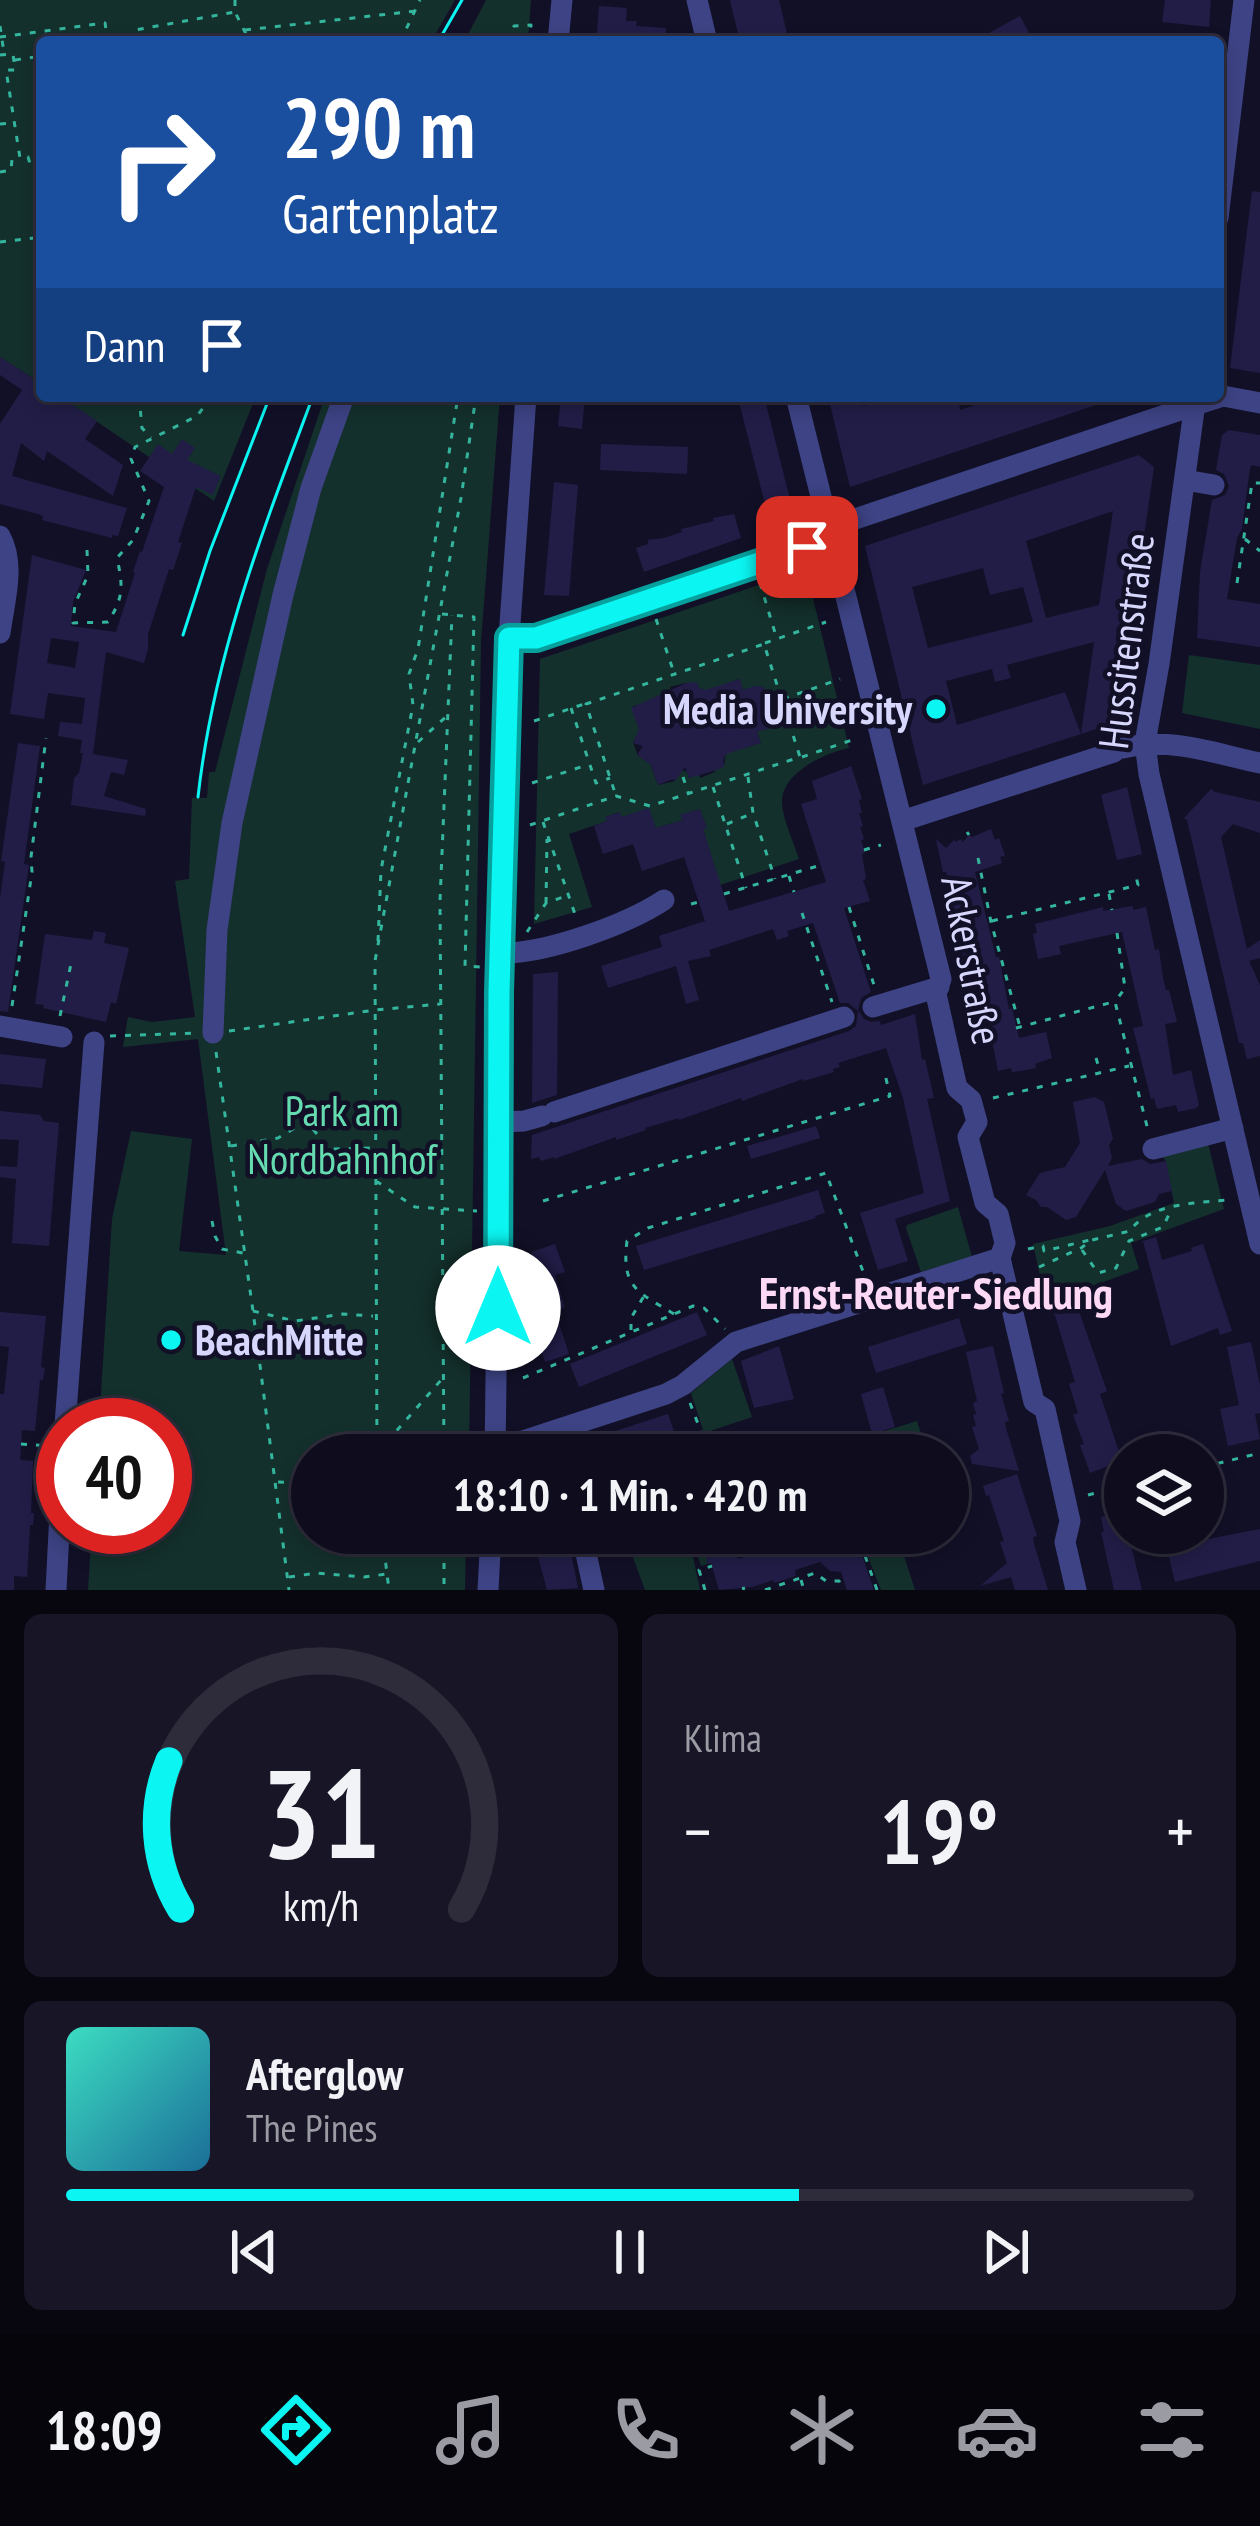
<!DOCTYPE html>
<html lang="de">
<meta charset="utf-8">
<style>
:root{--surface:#0e0c1d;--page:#171526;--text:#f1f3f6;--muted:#9b9ba4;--line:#2e2c3b;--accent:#0bf6f2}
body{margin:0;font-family:"PT Sans Narrow",sans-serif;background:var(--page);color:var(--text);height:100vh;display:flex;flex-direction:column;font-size:45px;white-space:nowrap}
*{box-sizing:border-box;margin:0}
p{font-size:39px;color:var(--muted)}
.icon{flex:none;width:66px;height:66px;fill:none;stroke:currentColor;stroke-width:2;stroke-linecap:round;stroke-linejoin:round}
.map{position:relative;height:1590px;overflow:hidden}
.side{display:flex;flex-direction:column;gap:24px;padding:24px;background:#080710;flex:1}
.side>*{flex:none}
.guide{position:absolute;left:36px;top:36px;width:1188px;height:366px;border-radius:12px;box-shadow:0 6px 18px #0003,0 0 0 3px var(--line);background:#1a4fa0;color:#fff;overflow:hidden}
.controls{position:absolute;left:1104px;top:1434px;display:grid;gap:24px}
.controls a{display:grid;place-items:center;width:120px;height:120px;border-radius:50%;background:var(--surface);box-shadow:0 6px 18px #0003,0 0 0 3px var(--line);font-size:60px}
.speed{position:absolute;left:36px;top:1398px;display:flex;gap:24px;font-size:60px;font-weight:700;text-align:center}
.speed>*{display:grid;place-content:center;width:156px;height:156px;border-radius:50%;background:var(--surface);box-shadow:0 6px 18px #0003,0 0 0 3px var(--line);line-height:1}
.speed .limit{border:18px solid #d22;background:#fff;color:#111}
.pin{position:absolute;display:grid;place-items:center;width:102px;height:102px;color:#fff;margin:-51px;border-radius:24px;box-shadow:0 6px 18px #0006}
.me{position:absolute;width:132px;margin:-66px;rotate:0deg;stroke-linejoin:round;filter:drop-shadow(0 0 9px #0008)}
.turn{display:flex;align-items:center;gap:42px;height:252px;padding:0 48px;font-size:54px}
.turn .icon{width:156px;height:156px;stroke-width:2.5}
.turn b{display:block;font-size:84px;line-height:102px}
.then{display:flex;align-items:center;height:114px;padding:0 48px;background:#0003;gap:24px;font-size:45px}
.big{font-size:90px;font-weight:700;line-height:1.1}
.side .widget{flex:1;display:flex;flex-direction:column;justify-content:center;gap:18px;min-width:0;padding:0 42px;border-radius:18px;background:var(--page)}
.side .dial{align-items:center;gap:0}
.dial svg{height:312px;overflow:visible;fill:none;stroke:var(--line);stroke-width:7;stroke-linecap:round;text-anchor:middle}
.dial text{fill:var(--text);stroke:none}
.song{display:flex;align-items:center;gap:36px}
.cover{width:144px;height:144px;border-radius:18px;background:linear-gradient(135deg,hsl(170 70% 55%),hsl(200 70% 35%))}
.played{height:12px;border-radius:6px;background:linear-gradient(90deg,var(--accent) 65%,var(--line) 65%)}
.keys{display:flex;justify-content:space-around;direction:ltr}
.heat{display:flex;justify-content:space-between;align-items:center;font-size:66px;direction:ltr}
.side .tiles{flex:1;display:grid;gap:24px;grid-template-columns:1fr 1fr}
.widget:last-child{grid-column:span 2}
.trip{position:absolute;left:291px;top:1434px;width:678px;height:120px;border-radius:60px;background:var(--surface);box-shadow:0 6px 18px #0003,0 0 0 3px var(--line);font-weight:700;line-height:120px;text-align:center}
.menu{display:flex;height:192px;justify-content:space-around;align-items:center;background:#06050c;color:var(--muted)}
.menu .icon{width:84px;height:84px}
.menu .active{color:var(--accent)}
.menu b{font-size:54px;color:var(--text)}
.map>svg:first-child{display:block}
.green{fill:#14302c;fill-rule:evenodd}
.building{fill:#211d47;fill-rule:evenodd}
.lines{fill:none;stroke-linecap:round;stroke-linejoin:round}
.path{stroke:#34b59e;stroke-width:3;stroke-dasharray:6 9;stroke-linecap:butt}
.minor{stroke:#3d4384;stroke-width:21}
.tram{stroke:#0bf6f2;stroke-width:3}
.route-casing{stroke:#07a09d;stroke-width:30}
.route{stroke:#0bf6f2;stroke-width:21}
.poi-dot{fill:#0bf6f2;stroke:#121027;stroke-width:4.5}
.labels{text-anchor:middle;stroke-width:9;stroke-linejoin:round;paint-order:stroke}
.street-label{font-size:42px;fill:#d7d7fe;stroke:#121027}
.poi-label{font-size:42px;font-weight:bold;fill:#d7d7fe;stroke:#121027;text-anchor:end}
.park-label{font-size:42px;fill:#65dcb0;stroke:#121027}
.neighbourhood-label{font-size:45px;font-weight:bold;fill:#fed9f5;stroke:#121027}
</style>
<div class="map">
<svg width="1260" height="1590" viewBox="0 0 1260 1590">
<rect width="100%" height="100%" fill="#121027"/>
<path class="green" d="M0 0H455L431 42H42V384L0 357Z
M486 0H531L528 42H464Z
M59 396H256L214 501Z
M325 396H500L481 642 469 1455H312V1533H466L465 1590H88L92 1527H165V1425H99L112 1219 131 1131 192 1139 179 1251 226 1255 198 1039 123 1047 128 1017 152 1022 195 1017 175 881 189 879 192 798H207L209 772H215L267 569Z
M806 569 849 748C825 753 783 772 782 801 782 819 794 842 799 859L720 885 703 829 706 827 700 809 681 815 683 820 656 828 621 817 619 812 606 817 607 821 569 834 592 907 534 924 540 659ZM739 679 743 690C764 683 770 694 781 711L757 732 761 743 726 753 724 766 714 768 715 772 700 778 699 773 689 778 687 772 682 770 675 781 658 785 649 760 638 756 633 742 641 729 633 706 662 700 661 694 671 692 670 687 685 683 703 690H711Z
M1189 655 1260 665V729L1182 713Z
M1207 1139 1224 1209 1131 1243 1139 1269 1046 1303 1033 1244 1110 1226 1174 1203 1165 1159 1156 1155Z
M958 1207 972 1257 921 1272 906 1228 907 1225Z
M732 1359 752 1417 704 1433 691 1393Z
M917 1421 928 1455H807Z
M624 1533H700L708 1564 701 1566 693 1541 690 1543 700 1590H645Z
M898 1537 915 1590H881L865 1549Z"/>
<path class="building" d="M730 0H779L789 42H740Z
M1165 0H1211L1209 27 1162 22Z
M599 6 627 8 626 21H637L636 26 666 28 665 42H596Z
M1020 16 1034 42H973Z
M1252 191 1260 192V373L1230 368Z
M0 357 42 384V396H59L97 421 85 439 123 465 113 496 47 451 44 461 21 443 12 476 127 508 118 536 112 535V538L42 520 43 516 38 514 0 504V424L22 390 0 375Z
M561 396H585L582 429 558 426Z
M764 396 792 507 767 512 739 402Z
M828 396H860L863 406 908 396H958L960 410 987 401 986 396H1113L1114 399 850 487Z
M1229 430 1260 435V467L1252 465 1250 468 1242 529 1237 538 1227 599 1260 604V647L1197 638 1200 572 1212 500 1225 495 1229 486 1224 474 1216 470 1222 435Z
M182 439 195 448 187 460 221 476 213 495 196 487 178 542 182 543 173 570 169 569 148 634V649L144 663 106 652 93 754 128 760 124 775 111 772 104 796 146 809 145 816 71 805 74 778 79 773 83 753H80L82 740 58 736 60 722 82 724 85 698 48 693 44 719 10 714 32 555 86 570 73 602 71 626 116 632 135 573 133 572 140 551 142 552 164 487 140 471 158 444 172 454ZM51 638 79 642 75 668 47 663Z
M601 444 688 447 687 474 600 470Z
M1139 455 1154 467 1117 722 1081 734 1094 642 1007 665 1011 678 995 682 992 669 946 681 957 725 1065 692 1081 734 923 785 865 546ZM1113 511 1099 605 1046 618 1026 541ZM983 568 990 595 1023 587 1033 622 928 648 912 587Z
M554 482 578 485 569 596 544 595Z
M734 514 741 538 644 572 636 548 648 544V540L664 538 682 532 681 529 714 521 713 518Z
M740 679 743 690 755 686 764 687 765 691H774L781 712 776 713 775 722 770 728 757 732 761 743 726 754 723 761 725 766 717 770 689 778 685 767 675 781 673 779 658 785 651 765 637 755 643 746 633 743 639 729 631 708 686 683 697 682 699 688 705 690Z
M18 743 40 746 24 864 29 865 8 1012 0 1011V899L5 862 1 861Z
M851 766 862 799 859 800 862 813H859L863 826 860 827 864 839 861 840 865 853 862 854 866 879 863 880 870 901 844 908 871 992 861 998 858 1010 864 1019 871 1022 880 1021 881 1025 915 1014 922 1060 925 1059 934 1098 927 1099 950 1201 895 1219 908 1261 878 1270 860 1213 924 1193 903 1098 886 1048 838 1063 840 1067 833 1069 834 1072 804 1081 803 1079 742 1101 741 1098 679 1120V1118L645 1128 646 1130 616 1140V1137L554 1159V1157L541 1161 539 1157 531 1159 532 1135 849 1031 856 1026 858 1011 848 1003H840L813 923 787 931 789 936 777 940 773 929 709 950 711 956 688 961 699 1000 686 1004 676 966 608 988 601 966 662 947 659 936 705 921 684 857 642 871 633 844 603 854 594 826 607 821 605 817 620 812 621 817 649 808 656 828 683 820 680 815 700 809 707 828 703 829 729 911 826 882 801 804 817 799 812 781Z
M1127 787 1142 854 1117 860 1101 795Z
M1211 789 1215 792 1260 802V833L1233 824 1221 837 1247 949 1260 940V958L1249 961 1260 985V1056L1247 1059 1243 1043H1239L1187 820 1184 818Z
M991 829 995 840 999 838 1005 856 1000 857 1002 863 975 872 996 957H999L1009 1009 1012 1008 1019 1038 1046 1032 1052 1058 1035 1064 1036 1068 1021 1071 1012 1072 1011 1068 998 1071 988 1019 983 1020 982 1016H979L977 1005 981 1004 975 979 971 970 968 971 965 966 962 951 965 924 960 925 958 920H955L951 903 955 902 946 872H943L936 839 946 848 954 840 956 842 960 839 963 842 969 835 972 837Z
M1133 906V910L1146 907 1155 950 1159 949 1163 978 1166 990H1169L1177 1022 1165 1024 1173 1075 1191 1070 1199 1105 1196 1108 1178 1112 1176 1105 1157 1109 1154 1098 1151 1099 1133 1028 1143 1026 1122 932 1059 946 1061 954 1038 959 1033 934 1037 933 1035 924 1103 907V911Z
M94 931 106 933 104 943 129 948 116 1004 111 1002 106 1022 43 1008 44 1005 35 1004 45 934 92 940Z
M558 972 557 1095 532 1103 533 974Z
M0 1054 46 1059 42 1088 0 1084Z
M1095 1097 1104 1102 1113 1139 1109 1145 1112 1158 1108 1166 1142 1159 1150 1164 1166 1161 1172 1191 1159 1194 1155 1202 1126 1211 1116 1204 1105 1170 1076 1217 1066 1220 1047 1207H1041L1036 1200 1026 1195 1040 1173 1065 1167 1080 1143 1073 1102Z
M0 1111 40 1115 44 1121 59 1123 49 1246 12 1243 16 1179 0 1177V1166L17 1167 19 1140 0 1139Z
M816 1126 820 1138 751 1159 747 1146Z
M818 1190 825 1213 815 1216 816 1218 644 1270 636 1246Z
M1156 1237 1162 1260 1192 1251 1191 1248 1203 1244 1232 1331 1220 1335 1218 1328 1171 1346 1143 1241Z
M555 1244 565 1272 555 1275 565 1307 555 1311 569 1354 545 1362 531 1318 541 1315 533 1290 537 1289 535 1283 541 1281 531 1252Z
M1073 1294 1107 1391 1100 1394 1122 1461 1090 1473 1080 1445 1084 1444 1073 1415 1078 1413 1069 1384 1075 1382 1051 1302Z
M0 1312 46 1316 41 1367 45 1368 43 1380H40L35 1431 22 1430 20 1460 33 1461 31 1513H34L33 1525H30L27 1577 14 1576V1590H0V1394H4L9 1347 0 1346Z
M697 1312 707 1335 579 1387 570 1364Z
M959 1318 967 1344 876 1373 868 1347Z
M1251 1342 1260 1385V1413L1255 1414 1260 1439 1228 1446 1220 1409 1239 1405 1227 1347Z
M779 1346 794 1399 754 1408 741 1361Z
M993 1346 1004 1393 1001 1394 1009 1421 1005 1422 1006 1428 1019 1471 972 1464 970 1456 979 1449 972 1427 976 1426 973 1415 976 1414 973 1403 977 1401 966 1352Z
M883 1387 895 1427 872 1434 861 1394Z
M668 1414 676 1437 619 1455H550V1452Z
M1017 1474 1037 1536 1033 1537 1034 1544 1048 1590H1015L1011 1577 980 1586 1007 1563 1000 1542 1004 1541 989 1495 986 1496 983 1486Z
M1125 1511V1533H1128L1142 1590H1114L1101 1532H1104L1101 1517Z
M1260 1529V1561L1175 1582 1163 1533H1207L1208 1539Z
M540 1533H567L578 1588 547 1590 537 1553 542 1552 538 1542 543 1541Z
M700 1533H730L738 1559 823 1533H883L884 1536 858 1544 874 1590H847L841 1572 830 1571 820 1562 795 1570 796 1576 774 1583 773 1580 752 1587 719 1590 711 1563 708 1564Z"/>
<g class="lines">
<path class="path" d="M235 0V12L250 42
M0 26 4 53
M245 30 416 11
M0 37 105 23 108 42
M137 42 135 30 235 12
M400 42 420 0
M510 42 514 26 531 25 530 42
M0 55 13 54 15 70H6L20 158 28 157 31 167 42 166
M15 60 42 56
M0 124 12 123
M0 172 11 170 12 159 18 158
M0 242 42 237
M139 396 142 428 151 438
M1245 539 1260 551
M87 550 88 575 75 604 73 623 108 622C124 597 123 586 117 558L133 540 149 501 131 459 135 447 197 416 212 396
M760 583 776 636
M1237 583 1252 483H1260
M442 614 474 617 465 966 481 967
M656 619 674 673
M765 643 826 622
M783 699 840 679
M571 708 596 783 610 778
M534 721 584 704
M418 742 447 716
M802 757 855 739
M683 777 688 792
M748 777 753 813 775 879
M532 783 587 765
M713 787 746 888
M543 822 576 917
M727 824 751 814
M530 825 616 796 650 806 800 757 764 644 586 704 616 796
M967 832 969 835
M864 850 881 845
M978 858 991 922 1020 1027
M789 876 794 892
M724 894 821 865
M1109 894 1112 910
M546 903 547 839
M691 904 699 902
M849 907 874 985
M802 913 832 1002
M992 921 1138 885 1136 876
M527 932 546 903 566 896
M1117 933 1125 988 1115 1002 1148 1130
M378 941 381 870 413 705 409 674 418 649 458 396
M12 1006 32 872 31 857 46 738
M60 1016 72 959
M1016 1028 1113 1002
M229 1031 375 1010 440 1004
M110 1036 196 1033
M976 1038 992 1034
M216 1052 253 1311 289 1590
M1096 1058 1100 1071
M993 1098 1129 1066
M231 1146 278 1138 303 1123H308L329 1149 373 1148
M376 1181 415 1207 477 1211
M543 1201 890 1096 885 1074
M212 1221 215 1236 222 1249 243 1253
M1028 1249 1043 1246 1044 1251 1090 1240
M1082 1250 1098 1273 1116 1268 1129 1241 1163 1227 1171 1210
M1039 1267 1081 1248 1092 1240 1130 1231C1149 1203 1197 1203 1228 1200
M253 1311 295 1321 343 1314 373 1316
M674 1314C638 1292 621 1288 627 1241L648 1228 826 1173 867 1282
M631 1330V1318L644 1296
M523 1378 693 1306 704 1308 725 1329
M690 1403 710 1455
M21 1444 48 1446
M377 1453 442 1379
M377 1455 375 961 461 498 476 396
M444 1455 440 901 452 615
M672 1455 675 1446 703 1437
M1203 1467 1260 1453
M278 1482 312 1484
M1088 1495 1125 1486
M382 1533 389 1590
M444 1533V1590
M289 1577 317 1573 364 1577 387 1574
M801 1580 804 1590
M743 1587 744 1590
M705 1590 699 1570 712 1566
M765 1590 815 1573 826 1581H839L842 1590
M877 1590 862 1547 892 1537"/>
<path class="minor" d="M697 0 707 42
M558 42 562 0
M1218 218 1244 0
M796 396 941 979 936 994 957 1088 971 1100 977 1122 968 1137 985 1203 998 1214 1005 1243 1000 1258 1034 1402 1045 1409 1070 1521 1065 1542 1076 1590
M1196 396 1159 664 1145 743 1149 774 1260 1244
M1185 480 1214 485
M0 536C16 565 4 602 0 633
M509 638H536L807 546 852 520 1195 405 1223 396 1260 403
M1123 748C1172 737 1212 753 1260 763
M902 821 1114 752
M501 953C545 954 626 925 664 900
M873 1007 939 987
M0 1026 62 1037
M213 1033 217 930 232 823 283 595 311 488 344 396
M554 1112 844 1017
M499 1122 524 1121 542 1116
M1153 1149 1233 1128
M65 1425 94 1042
M495 1444 523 1441 666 1394 683 1385 736 1342 1000 1258
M495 1455 503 849 509 638 526 396
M56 1590 63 1454
M488 1590 491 1533
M594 1590 585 1549 617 1537"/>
<path class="tram" d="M438 42 462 0
M183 635 210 551 270 396
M198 797C214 654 263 530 313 396"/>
</g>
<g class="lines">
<defs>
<path id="route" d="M498 1308 499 992 509 638H536L807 547"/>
</defs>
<use href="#route" class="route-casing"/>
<use href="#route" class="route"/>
</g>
<g class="poi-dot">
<circle cx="936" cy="709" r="12"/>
<circle cx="171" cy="1340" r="12"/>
</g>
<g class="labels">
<g class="street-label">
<text transform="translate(1126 641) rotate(-83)" y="15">Hussitenstraße</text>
<text transform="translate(972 960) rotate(79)" y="15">Ackerstraße</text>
</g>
<g class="poi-label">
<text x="912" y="724">Media University</text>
<text x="195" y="1355" text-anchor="start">BeachMitte</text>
</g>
<g class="park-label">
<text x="342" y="1126">Park am<tspan x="342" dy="48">Nordbahnhof</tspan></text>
</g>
<g class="neighbourhood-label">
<text x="936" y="1309">Ernst-Reuter-Siedlung</text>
</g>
</g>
</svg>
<div class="controls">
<a><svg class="icon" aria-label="layers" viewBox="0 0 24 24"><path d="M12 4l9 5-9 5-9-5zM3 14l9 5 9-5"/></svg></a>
</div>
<div class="speed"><div class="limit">40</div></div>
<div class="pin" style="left:807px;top:547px;background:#d93025"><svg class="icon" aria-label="arrive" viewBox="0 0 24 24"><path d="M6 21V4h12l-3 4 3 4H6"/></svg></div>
<svg class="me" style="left:498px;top:1308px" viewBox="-20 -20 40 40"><circle r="19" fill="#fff"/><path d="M0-13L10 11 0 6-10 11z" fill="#0bf6f2"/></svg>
<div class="trip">18:10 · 1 Min. · 420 m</div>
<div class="guide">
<div class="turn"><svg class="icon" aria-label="right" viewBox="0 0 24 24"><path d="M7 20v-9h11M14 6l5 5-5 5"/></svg><div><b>290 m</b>Gartenplatz</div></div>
<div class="then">Dann<svg class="icon" aria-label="arrive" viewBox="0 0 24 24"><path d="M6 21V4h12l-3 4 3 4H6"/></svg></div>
</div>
</div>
<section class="side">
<div class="tiles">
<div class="widget dial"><svg viewBox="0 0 100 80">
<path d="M14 69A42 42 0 1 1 86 69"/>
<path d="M14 69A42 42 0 0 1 11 31" stroke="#0bf6f2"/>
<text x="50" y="56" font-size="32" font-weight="700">31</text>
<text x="50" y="72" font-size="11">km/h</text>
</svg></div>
<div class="widget"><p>Klima</p>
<div class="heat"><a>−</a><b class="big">19°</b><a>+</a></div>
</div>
<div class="widget">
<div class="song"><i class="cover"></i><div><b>Afterglow</b><p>The Pines</p></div></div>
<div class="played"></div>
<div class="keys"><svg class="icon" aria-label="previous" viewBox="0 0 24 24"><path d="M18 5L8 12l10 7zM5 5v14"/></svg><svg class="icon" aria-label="pause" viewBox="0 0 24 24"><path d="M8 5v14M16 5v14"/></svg><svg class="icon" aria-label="next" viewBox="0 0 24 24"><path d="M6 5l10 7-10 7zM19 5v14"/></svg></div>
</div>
</div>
</section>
<nav class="menu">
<b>18:09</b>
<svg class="icon active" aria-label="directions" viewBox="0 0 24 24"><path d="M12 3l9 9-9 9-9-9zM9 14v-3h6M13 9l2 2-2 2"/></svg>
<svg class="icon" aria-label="music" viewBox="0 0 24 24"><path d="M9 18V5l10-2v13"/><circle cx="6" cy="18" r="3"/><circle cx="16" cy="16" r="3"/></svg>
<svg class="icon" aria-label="phone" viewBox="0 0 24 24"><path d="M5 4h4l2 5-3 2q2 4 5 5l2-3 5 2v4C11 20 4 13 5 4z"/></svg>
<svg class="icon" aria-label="climate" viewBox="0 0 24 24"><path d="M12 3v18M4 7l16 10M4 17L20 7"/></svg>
<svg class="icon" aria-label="car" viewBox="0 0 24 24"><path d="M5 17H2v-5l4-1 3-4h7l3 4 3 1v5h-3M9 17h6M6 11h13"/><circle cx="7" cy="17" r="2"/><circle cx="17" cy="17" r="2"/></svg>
<svg class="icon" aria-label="filters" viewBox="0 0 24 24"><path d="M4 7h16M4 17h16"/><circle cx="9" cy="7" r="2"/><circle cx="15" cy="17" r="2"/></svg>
</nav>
